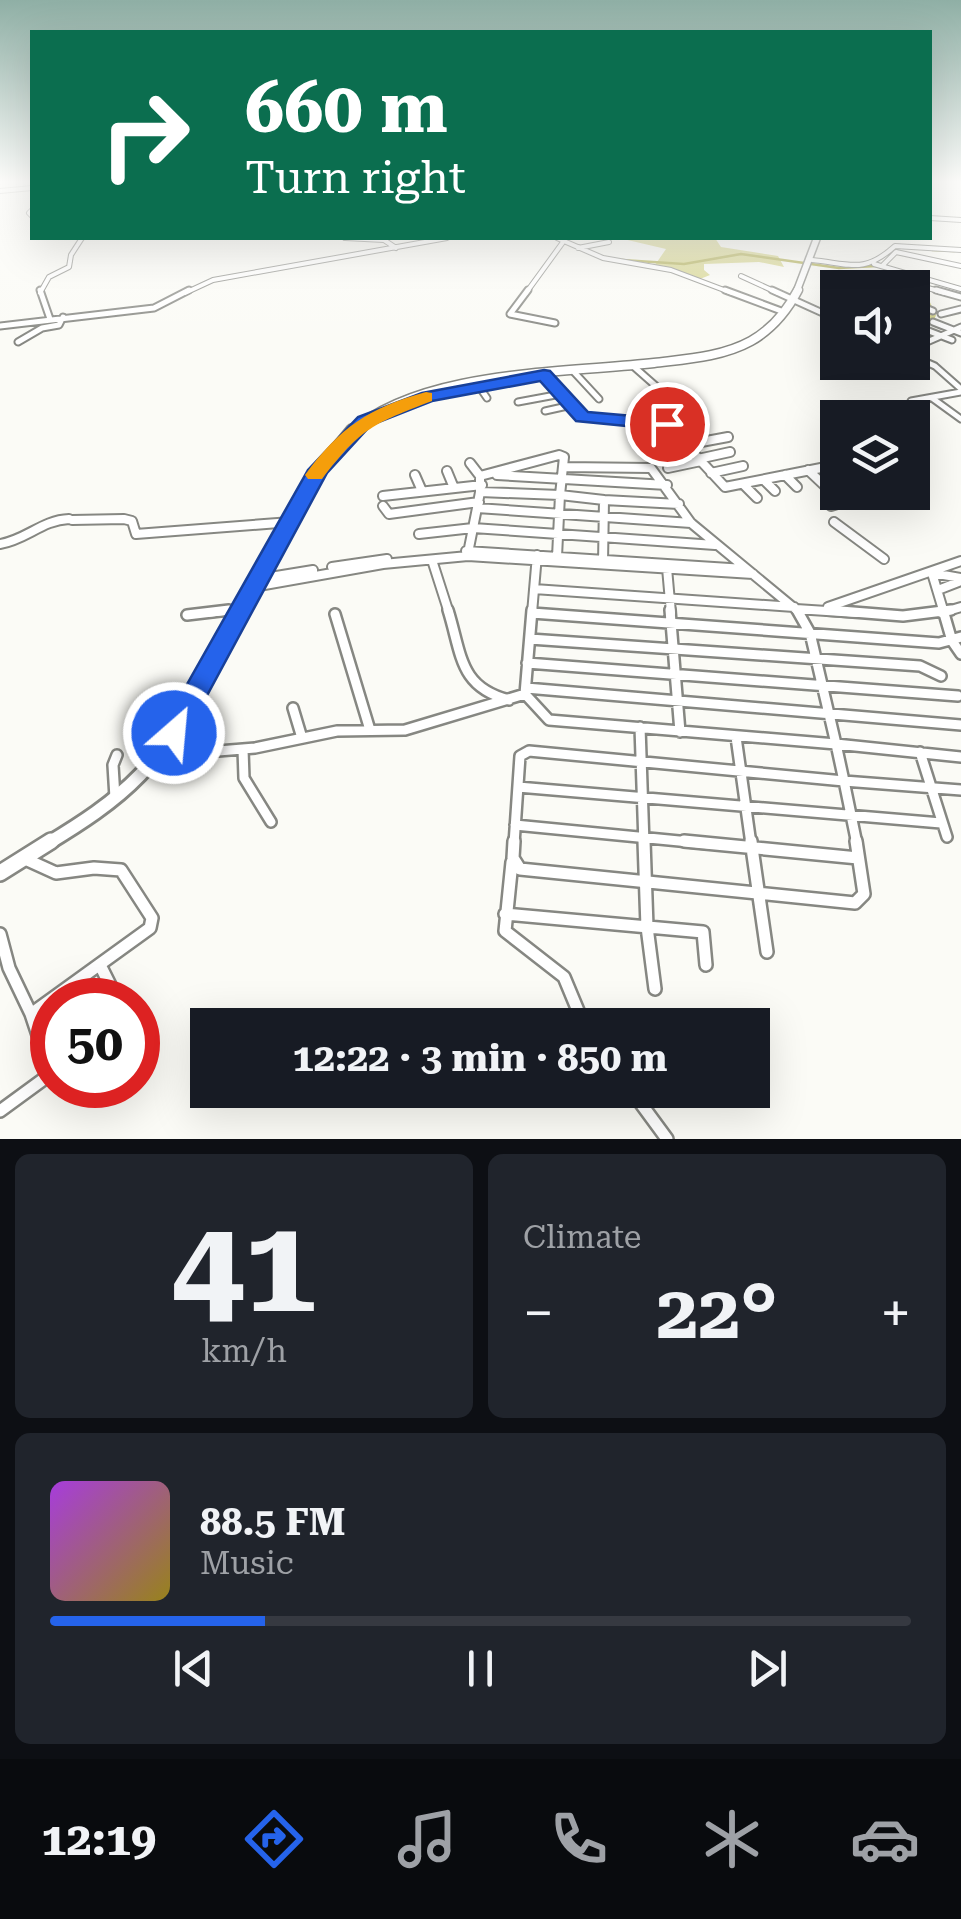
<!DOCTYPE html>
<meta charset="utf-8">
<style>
:root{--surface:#171b24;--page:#20242c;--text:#f1f3f6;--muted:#9ea1a6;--line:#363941;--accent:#2563eb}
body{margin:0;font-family:"Roboto Serif",serif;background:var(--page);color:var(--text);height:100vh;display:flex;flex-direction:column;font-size:38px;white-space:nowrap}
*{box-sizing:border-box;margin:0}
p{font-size:32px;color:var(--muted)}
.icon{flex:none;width:55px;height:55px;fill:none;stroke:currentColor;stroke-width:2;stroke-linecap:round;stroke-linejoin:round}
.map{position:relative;height:1139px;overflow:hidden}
.sheet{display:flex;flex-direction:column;gap:15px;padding:15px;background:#0d0f14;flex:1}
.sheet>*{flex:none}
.banner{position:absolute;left:30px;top:30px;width:902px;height:210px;border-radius:0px;box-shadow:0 10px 40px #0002;background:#0b6e4f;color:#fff;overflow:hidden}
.fabs{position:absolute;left:820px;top:270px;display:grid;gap:20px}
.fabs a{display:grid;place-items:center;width:110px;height:110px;border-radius:0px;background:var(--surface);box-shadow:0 10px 40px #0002;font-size:50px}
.speed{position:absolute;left:30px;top:978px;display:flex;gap:20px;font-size:50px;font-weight:700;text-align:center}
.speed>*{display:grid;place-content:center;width:130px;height:130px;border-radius:50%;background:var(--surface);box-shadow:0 10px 40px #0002;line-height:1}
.speed .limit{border:15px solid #d22;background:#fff;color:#111}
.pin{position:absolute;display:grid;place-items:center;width:85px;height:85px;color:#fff;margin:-42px;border:5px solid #fff;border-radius:50%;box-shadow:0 2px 10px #0007}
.me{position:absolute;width:110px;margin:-55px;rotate:27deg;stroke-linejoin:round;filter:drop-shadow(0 0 8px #0008)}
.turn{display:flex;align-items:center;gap:35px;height:210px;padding:0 50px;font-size:45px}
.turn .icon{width:130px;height:130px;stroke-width:2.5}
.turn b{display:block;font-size:70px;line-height:85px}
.big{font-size:75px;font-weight:700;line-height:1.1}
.sheet .card{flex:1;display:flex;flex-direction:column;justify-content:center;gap:15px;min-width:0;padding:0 35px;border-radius:15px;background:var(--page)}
.sheet .dial{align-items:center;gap:0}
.dial b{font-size:130px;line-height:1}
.song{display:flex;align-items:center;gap:30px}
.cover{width:120px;height:120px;border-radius:15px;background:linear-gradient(135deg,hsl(280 70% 55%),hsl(50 70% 35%))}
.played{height:10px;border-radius:5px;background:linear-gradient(90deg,var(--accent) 25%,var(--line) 25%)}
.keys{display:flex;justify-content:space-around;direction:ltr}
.heat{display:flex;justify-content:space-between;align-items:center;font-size:55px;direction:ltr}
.sheet .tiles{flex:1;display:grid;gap:15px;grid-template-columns:1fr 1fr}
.card:last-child{grid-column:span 2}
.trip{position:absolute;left:190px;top:1008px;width:580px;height:100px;border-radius:0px;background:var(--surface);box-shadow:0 10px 40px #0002;font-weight:700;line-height:100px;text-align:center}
.tabs{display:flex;height:160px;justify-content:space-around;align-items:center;background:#090b0e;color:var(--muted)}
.tabs .icon{width:70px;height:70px}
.tabs .on{color:var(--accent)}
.tabs b{font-size:45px;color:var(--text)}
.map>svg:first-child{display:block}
.green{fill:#d5d484}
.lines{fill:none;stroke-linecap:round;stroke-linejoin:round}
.stream{stroke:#aaa841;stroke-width:2.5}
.minor-far4-casing{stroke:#868782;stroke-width:6}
.minor-far3-casing{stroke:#868782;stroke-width:9}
.minor-far2-casing{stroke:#868782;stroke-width:12}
.minor-far1-casing{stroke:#868782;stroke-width:14}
.minor-casing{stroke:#868782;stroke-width:16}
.secondary-far4-casing{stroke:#868782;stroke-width:9}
.secondary-far3-casing{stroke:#868782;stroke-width:11}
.secondary-far2-casing{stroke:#868782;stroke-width:14}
.secondary-far1-casing{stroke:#868782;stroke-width:18}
.secondary-casing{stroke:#868782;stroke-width:20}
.minor-far4{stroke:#fff;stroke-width:4}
.minor-far3{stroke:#fff;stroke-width:5}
.minor-far2{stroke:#fff;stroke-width:8}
.minor-far1{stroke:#fff;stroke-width:9}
.minor{stroke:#fff;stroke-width:11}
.secondary-far4{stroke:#fff;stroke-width:6}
.secondary-far3{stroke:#fff;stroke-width:8}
.secondary-far2{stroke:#fff;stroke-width:9}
.secondary-far1{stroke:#fff;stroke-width:12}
.secondary{stroke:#fff;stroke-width:15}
.route{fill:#2563eb;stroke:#184099;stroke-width:2.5}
.slow{fill:#f59e0b}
</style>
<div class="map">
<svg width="961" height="1139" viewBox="0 0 961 1139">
<rect width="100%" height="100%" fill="#fbfbf6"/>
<path class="green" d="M619 238H715L721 247 778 256 784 267 759 262 704 264V270L710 275 700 279 655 265 666 249Z
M887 270 920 281 936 315 933 323 913 325 912 288H853L856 276Z"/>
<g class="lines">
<path class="stream" d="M932 250 954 251
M622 260 684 264 741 254 839 268 876 266"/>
<defs>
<path id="minor-far4" d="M0 191 32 188
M32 210 29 213 32 216
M930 218 961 220
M345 238 384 240 396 248
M557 238 603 258 671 270 732 293
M578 248 609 242
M812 260C851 264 864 274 895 246L961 250
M874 264 961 289
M883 265 896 252 961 266
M741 276 778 293
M40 293 49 277 69 267 71 255 82 238
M185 293 213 280 447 238
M526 293 566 238
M920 293 928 288 945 293"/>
<path id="minor-far3" d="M40 290 50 319
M528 290 510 314 555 323
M725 290 784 312
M772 290 838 320
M936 290 961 297
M912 297 924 290
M912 303 933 311
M941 314 961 309
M933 322 961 333
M0 326 154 308 189 290
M912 329 921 328 952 340
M18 342 42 328 59 325 63 317
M927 342 961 327
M831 355 838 352
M912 356 935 366 961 389
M632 365 674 402 690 398
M574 372 599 399
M544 375 582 417 667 425 674 433
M478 385 487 398
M932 398 961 419
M911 401 961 392
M518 402 561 394
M545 411 572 405
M669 433 688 429"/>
<path id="minor-far2" d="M672 430 725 487 831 466
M649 437 681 430
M685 445 728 437
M559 455 564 457 560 495 480 492V476Z
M698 459 730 452
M470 463 480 476
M563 467 651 468 691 523 800 613
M668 468 701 461
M808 470 842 502
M447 471 454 488
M711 473 743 466
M415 475 422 491
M497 475 667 485
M785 475 797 487
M764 480 775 491
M743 484 757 498
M383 496 482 485
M604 500 679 504
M383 506 389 514 479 502
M831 506 870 494
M477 508 480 492
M72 520 124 519 132 521 136 534 291 522
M834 522 884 559
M419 534 473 528 715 545
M0 544C26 540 42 520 69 519
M466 551 745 569
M468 553 477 508 691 523
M557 557 560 495 604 500 603 564
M432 560 449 613
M332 567 387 559
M667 568 671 613
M258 579 313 570
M253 587 383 564 468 556 753 574
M534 589 794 607
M938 590 961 581
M828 607 961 561
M796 609 857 613
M207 613 241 609
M532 613 537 555
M941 613 961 607
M944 613 932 573 961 578"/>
<path id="minor-far1" d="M448 610C462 655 459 687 509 700
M532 610 525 694 549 720 836 744 810 633 797 610
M670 610 680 732
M828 610 903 616 951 610
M943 610 952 641 961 654
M532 613 939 643 961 637
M335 614 370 730
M187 615 229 610
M530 639 920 666 941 676
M527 663 958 696
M526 688 961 725
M293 708 302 738
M640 727 644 844
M736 737 751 844
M243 749 244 778 271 822
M920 752 947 837
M157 756 255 748 337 731 405 730 525 694
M844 781 961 790
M844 781 857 844
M844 781 836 744 961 757
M518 787 941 823
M115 798 113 765 117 755
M515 825 710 844
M514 844 520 756 529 751 844 781"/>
<path id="minor" d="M514 841 513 858 520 869 855 903 864 894 856 841
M644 841 647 927 655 989
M684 841 858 858
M751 841 767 952
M23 858 56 873 94 868 121 870 152 918 150 928 31 1014 51 1074
M512 862 505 931 564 977 584 1025
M505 914 703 932 706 965
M0 934 9 968 31 1014
M100 965 112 989 105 1000
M631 1090 667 1139
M0 1111 52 1073"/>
<path id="secondary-far4" d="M796 293 817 238"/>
<path id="secondary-far3" d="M350 433C419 370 565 373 654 363 686 359 722 357 751 341 772 329 787 311 798 290"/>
<path id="secondary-far2" d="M239 613 316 474 352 430"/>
<path id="secondary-far1" d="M47 844C80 824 113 803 140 775 185 728 207 665 240 610"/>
<path id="secondary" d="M0 873 51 841"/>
</defs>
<use href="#minor-far4" class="minor-far4-casing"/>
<use href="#minor-far3" class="minor-far3-casing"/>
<use href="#minor-far2" class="minor-far2-casing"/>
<use href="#minor-far1" class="minor-far1-casing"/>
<use href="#minor" class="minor-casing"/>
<use href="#secondary-far4" class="secondary-far4-casing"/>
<use href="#secondary-far3" class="secondary-far3-casing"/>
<use href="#secondary-far2" class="secondary-far2-casing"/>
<use href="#secondary-far1" class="secondary-far1-casing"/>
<use href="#secondary" class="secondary-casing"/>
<use href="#minor-far4" class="minor-far4"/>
<use href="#minor-far3" class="minor-far3"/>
<use href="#minor-far2" class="minor-far2"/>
<use href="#minor-far1" class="minor-far1"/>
<use href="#minor" class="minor"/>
<use href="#secondary-far4" class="secondary-far4"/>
<use href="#secondary-far3" class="secondary-far3"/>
<use href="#secondary-far2" class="secondary-far2"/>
<use href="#secondary-far1" class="secondary-far1"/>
<use href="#secondary" class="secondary"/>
</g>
<linearGradient id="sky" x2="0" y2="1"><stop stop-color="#8fafa5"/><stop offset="0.53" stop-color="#fdfdfb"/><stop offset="1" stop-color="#fdfdfb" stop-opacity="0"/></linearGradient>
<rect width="961" height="342" fill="url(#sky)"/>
<path class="route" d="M544 370 550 371 588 412 667 419 676 424 667 430 576 421 540 381 432 401 371 425 327 473 183 740 174 743 164 740 160 733 164 725 308 470 358 417 422 393Z"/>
<path class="slow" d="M426 392 432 393V401C373 424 362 427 322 479H308L305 475C339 428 370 407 426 392Z"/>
</svg>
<div class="fabs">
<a><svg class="icon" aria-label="sound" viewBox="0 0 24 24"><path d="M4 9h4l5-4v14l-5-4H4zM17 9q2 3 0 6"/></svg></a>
<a><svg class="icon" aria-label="layers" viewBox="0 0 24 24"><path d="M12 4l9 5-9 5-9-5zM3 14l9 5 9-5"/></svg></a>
</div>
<div class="speed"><div class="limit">50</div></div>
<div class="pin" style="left:667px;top:424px;background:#d93025"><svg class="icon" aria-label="arrive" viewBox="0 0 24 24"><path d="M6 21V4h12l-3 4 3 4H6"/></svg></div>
<svg class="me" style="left:174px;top:733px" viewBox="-20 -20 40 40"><circle r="17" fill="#2563eb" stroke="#fff" stroke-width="3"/><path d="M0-11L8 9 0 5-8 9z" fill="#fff"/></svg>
<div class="trip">12:22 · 3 min · 850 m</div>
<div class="banner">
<div class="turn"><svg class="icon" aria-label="right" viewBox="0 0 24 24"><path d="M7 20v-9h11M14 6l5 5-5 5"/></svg><div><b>660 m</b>Turn right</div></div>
</div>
</div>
<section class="sheet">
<div class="tiles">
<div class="card dial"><b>41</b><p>km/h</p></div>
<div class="card"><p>Climate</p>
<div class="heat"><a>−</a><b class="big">22°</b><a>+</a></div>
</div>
<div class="card">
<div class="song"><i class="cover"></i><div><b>88.5 FM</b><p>Music</p></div></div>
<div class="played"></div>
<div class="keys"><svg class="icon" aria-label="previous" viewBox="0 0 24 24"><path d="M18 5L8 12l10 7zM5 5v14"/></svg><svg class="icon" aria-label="pause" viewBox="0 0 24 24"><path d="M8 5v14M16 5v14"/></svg><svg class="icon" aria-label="next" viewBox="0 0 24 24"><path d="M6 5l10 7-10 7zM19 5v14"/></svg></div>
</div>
</div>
</section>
<nav class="tabs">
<b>12:19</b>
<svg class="icon on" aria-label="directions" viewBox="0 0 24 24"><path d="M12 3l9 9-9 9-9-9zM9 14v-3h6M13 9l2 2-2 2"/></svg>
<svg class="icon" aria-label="music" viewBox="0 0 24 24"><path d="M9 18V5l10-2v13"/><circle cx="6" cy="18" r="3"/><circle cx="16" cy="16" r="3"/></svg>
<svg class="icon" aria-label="phone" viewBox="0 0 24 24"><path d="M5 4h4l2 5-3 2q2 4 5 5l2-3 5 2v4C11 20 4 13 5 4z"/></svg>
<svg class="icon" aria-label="climate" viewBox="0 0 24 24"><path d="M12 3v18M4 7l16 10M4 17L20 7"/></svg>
<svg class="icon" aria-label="car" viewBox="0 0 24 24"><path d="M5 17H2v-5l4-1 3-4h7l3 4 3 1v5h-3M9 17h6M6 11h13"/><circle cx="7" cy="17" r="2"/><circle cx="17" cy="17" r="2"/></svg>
</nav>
